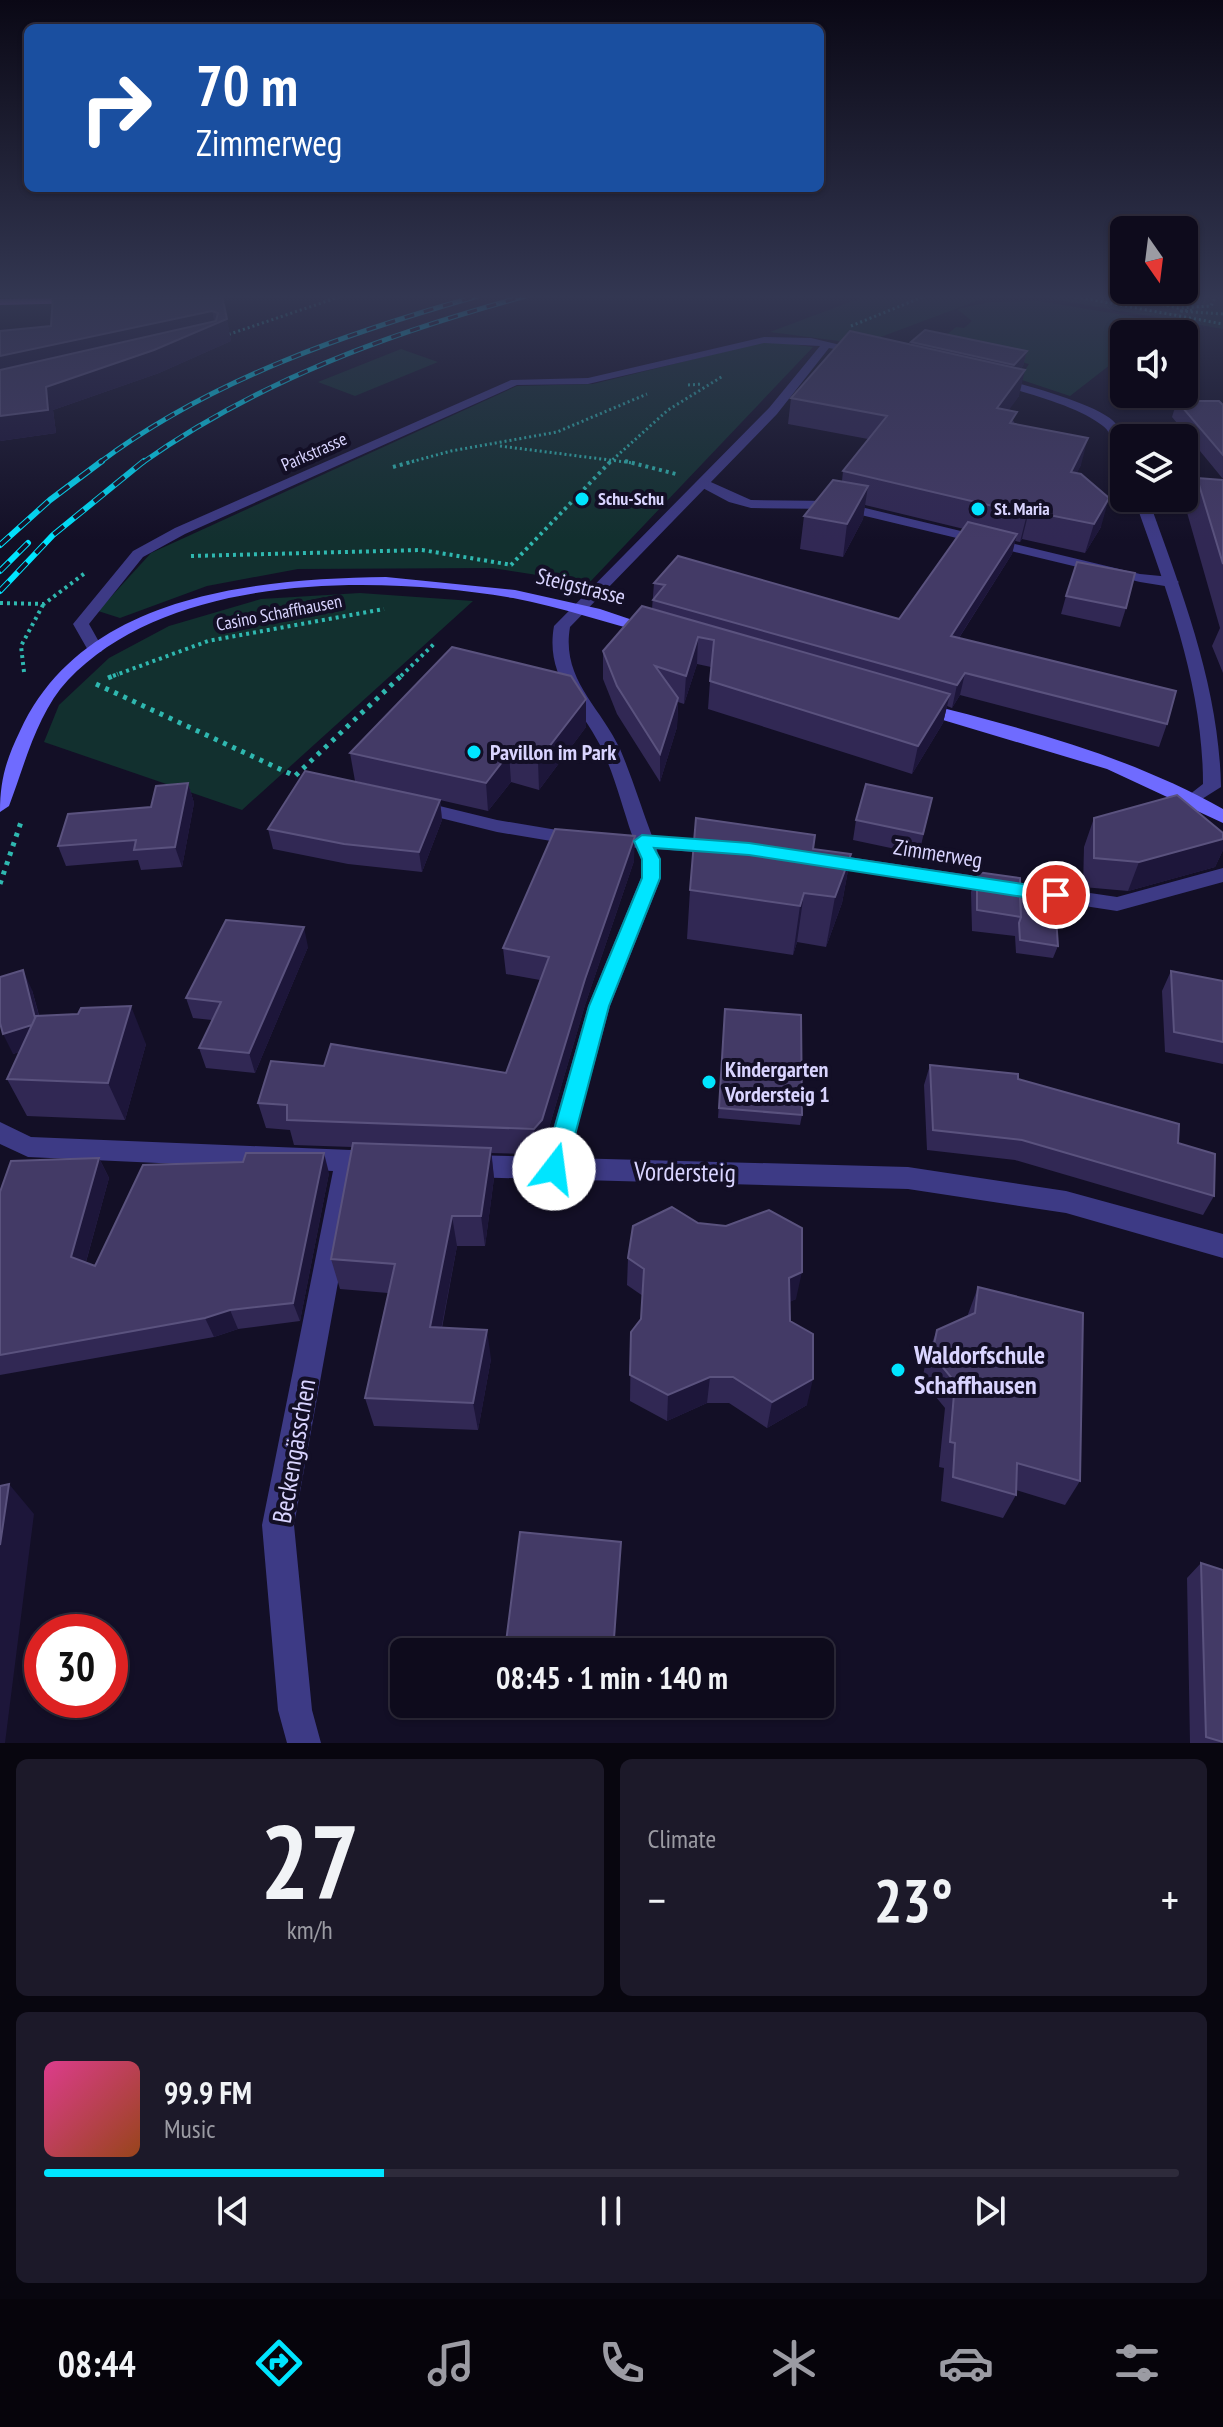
<!DOCTYPE html>
<meta charset="utf-8">
<style>
:root{--surface:#0e0b1c;--page:#1c1929;--text:#f1f3f6;--muted:#9b9ba3;--line:#2e2b3b;--accent:#00e5ff}
body{margin:0;font-family:"PT Sans Narrow",sans-serif;background:var(--page);color:var(--text);height:100vh;display:flex;flex-direction:column;font-size:30px;white-space:nowrap}
*{box-sizing:border-box;margin:0}
p{font-size:26px;color:var(--muted)}
.icon{flex:none;width:44px;height:44px;fill:none;stroke:currentColor;stroke-width:2;stroke-linecap:round;stroke-linejoin:round}
.map{position:relative;height:1743px;overflow:hidden}
.drawer{display:flex;flex-direction:column;gap:16px;padding:16px;background:#08060f;flex:1}
.drawer>*{flex:none}
.hud{position:absolute;left:24px;top:24px;width:800px;height:168px;border-radius:12px;box-shadow:0 2px 6px #0004,0 0 0 2px var(--line);background:#1a4fa0;color:#fff;overflow:hidden}
.needle{width:52px;rotate:166deg}
.buttons{position:absolute;left:1110px;top:216px;display:grid;gap:16px}
.buttons a{display:grid;place-items:center;width:88px;height:88px;border-radius:12px;background:var(--surface);box-shadow:0 2px 6px #0004,0 0 0 2px var(--line);font-size:40px}
.speed{position:absolute;left:24px;top:1614px;display:flex;gap:16px;font-size:40px;font-weight:700;text-align:center}
.speed>*{display:grid;place-content:center;width:104px;height:104px;border-radius:50%;background:var(--surface);box-shadow:0 2px 6px #0004,0 0 0 2px var(--line);line-height:1}
.speed .limit{border:12px solid #d22;background:#fff;color:#111}
.pin{position:absolute;display:grid;place-items:center;width:68px;height:68px;color:#fff;margin:-34px;border:4px solid #fff;border-radius:50%;box-shadow:0 2px 8px #0007}
.me{position:absolute;width:88px;margin:-44px;rotate:15deg;stroke-linejoin:round;filter:drop-shadow(0 0 6px #0008)}
.turn{display:flex;align-items:center;gap:28px;height:168px;padding:0 40px;font-size:36px}
.turn .icon{width:104px;height:104px;stroke-width:2.5}
.turn b{display:block;font-size:56px;line-height:68px}
.big{font-size:60px;font-weight:800;line-height:1.1}
.drawer .widget{flex:1;display:flex;flex-direction:column;justify-content:center;gap:12px;min-width:0;padding:0 28px;border-radius:12px;background:var(--page)}
.drawer .dial{align-items:center;gap:0}
.dial b{font-size:104px;line-height:1}
.song{display:flex;align-items:center;gap:24px}
.cover{width:96px;height:96px;border-radius:12px;background:linear-gradient(135deg,hsl(330 70% 55%),hsl(20 70% 35%))}
.played{height:8px;border-radius:4px;background:linear-gradient(90deg,var(--accent) 30%,var(--line) 30%)}
.keys{display:flex;justify-content:space-around;direction:ltr}
.heat{display:flex;justify-content:space-between;align-items:center;font-size:44px;direction:ltr}
.drawer .tiles{flex:1;display:grid;gap:16px;grid-template-columns:1fr 1fr}
.widget:last-child{grid-column:span 2}
.trip{position:absolute;left:390px;top:1638px;width:444px;height:80px;border-radius:12px;background:var(--surface);box-shadow:0 2px 6px #0004,0 0 0 2px var(--line);font-weight:800;line-height:80px;text-align:center}
.tabs{display:flex;height:128px;justify-content:space-around;align-items:center;background:#06040b;color:var(--muted)}
.tabs .icon{width:56px;height:56px}
.tabs .on{color:var(--accent)}
.tabs b{font-size:36px;color:var(--text)}
.map>svg:first-child{display:block}
.green{fill:#12302f}
.lines{fill:none;stroke-linecap:round;stroke-linejoin:round}
.path-far2{stroke:#2fb8b0;stroke-width:3;stroke-dasharray:2 3;stroke-linecap:butt}
.path-far1{stroke:#2fb8b0;stroke-width:4;stroke-dasharray:3 4;stroke-linecap:butt}
.path{stroke:#2fb8b0;stroke-width:5;stroke-dasharray:4 6;stroke-linecap:butt}
.lane{fill:#3d3a85;fill-rule:evenodd}
.street{fill:#3d3a85;fill-rule:evenodd}
.secondary{fill:#6f6bff;fill-rule:evenodd}
.primary{fill:#c25bff;fill-rule:evenodd}
.rail-far1-casing{stroke:#00e5ff;stroke-width:5}
.rail-casing{stroke:#00e5ff;stroke-width:6}
.rail-far1{stroke:#130f26;stroke-width:3;stroke-dasharray:10;stroke-linecap:butt}
.rail{stroke:#130f26;stroke-width:4;stroke-dasharray:13;stroke-linecap:butt}
.wall{fill:#312854}
.shaded-wall{fill:#1d163a}
.building{fill:#433a66;stroke:#5a527e;stroke-width:2}
.route{fill:#00e5ff;stroke:#0095a6;stroke-width:2}
.poi-dot{fill:#00e5ff;stroke:#130f26;stroke-width:3}
.labels{text-anchor:middle;stroke-width:8;stroke-linejoin:round;paint-order:stroke}
.far-street-label{font-size:18px;fill:#d9d4ff;stroke:#130f26}
.far-poi-label{font-size:18px;font-weight:bold;fill:#d9d4ff;stroke:#130f26;text-anchor:start}
.street-label{font-size:22px;fill:#d9d4ff;stroke:#130f26}
.poi-label{font-size:22px;font-weight:bold;fill:#d9d4ff;stroke:#130f26;text-anchor:start}
.near-street-label{font-size:26px;fill:#d9d4ff;stroke:#130f26}
.near-poi-label{font-size:26px;font-weight:bold;fill:#d9d4ff;stroke:#130f26;text-anchor:start}
</style>
<div class="map">
<svg width="1223" height="1743" viewBox="0 0 1223 1743">
<rect width="100%" height="100%" fill="#130f26"/>
<path class="green" d="M866 296H990L862 344 770 332Z
M1036 296H1223V329Z
M1038 301 1167 322 1151 334H1124V354L1070 396 1019 379 1029 364 938 342 956 327 964 328 972 321 957 309 990 302Z
M767 341 813 347 589 583 492 568 298 569 207 586 120 618 98 611 151 553 517 386 593 384Z
M401 349 438 362 355 396 318 382Z
M360 593 473 601 242 810 44 742 59 705 109 658 169 626 261 599Z"/>
<g class="lines">
<path class="path-far2" d="M1071 296 1223 324
M1123 296 1178 308 1211 306 1216 296
M1192 310 1179 311 1223 314
M851 326 925 296
M224 336 342 296
M688 385 703 384
M500 446 633 463
M407 463 451 451 557 432 647 394
M609 463 668 410 723 376"/>
<path class="path-far1" d="M625 461 676 474
M393 467 414 461
M191 556 422 550 512 565
M511 565 611 461
M0 603 44 604 85 573
M24 672 21 646 43 605
M113 676 208 641 384 609
M401 676 436 642"/>
<path class="path" d="M108 678 118 674
M96 684 295 776 403 674
M0 884 21 822"/>
<path class="lane" d="M704 479 751 500 836 501 1140 574 1171 577 1179 582 1171 587 1140 582 836 509 751 508 729 502 699 486 697 483Z"/>
<path class="street" d="M764 337 811 338 870 352 864 355 829 348 777 414 570 627C561 679 600 706 620 749 632 777 641 807 652 836L719 840 729 847 719 854 657 849 661 878 610 1006 569 1158 908 1167 1066 1191 1223 1234V1258L1066 1213 908 1189 467 1177 458 1174 454 1166 458 1158 467 1155 545 1157 588 1006 641 878V859L637 848 624 846 621 841 624 836 632 835C622 806 614 773 600 745 578 703 545 677 554 626L769 408 820 346 764 343 588 384 517 385 185 534 143 557 89 624 103 649 101 652H89L73 624 133 551 175 528 511 380 588 378Z
M997 378C1022 384 1102 405 1116 424 1124 434 1124 444 1124 455 1112 450 1113 433 1103 426 1079 406 1023 392 993 383L991 381Z
M1134 498H1148C1182 593 1219 685 1221 787L1194 804 1185 798 1203 784C1203 684 1167 592 1134 498Z
M415 800 497 820 575 833 585 839 575 845 497 832 408 810 406 806Z
M822 853 1117 897 1223 868V882L1117 911 815 865 812 860 815 855Z
M0 1122 31 1137 375 1151 384 1154 387 1162 384 1170 358 1172 294 1525 312 1710 321 1743H287L278 1710 262 1525 333 1171 28 1157 0 1144Z"/>
<path class="secondary" d="M386 577 515 590 600 609 662 630 654 635C607 623 561 607 513 598 377 575 171 572 68 680 37 713 25 764 9 806L0 812C0 780 6 760 20 731 83 594 254 579 386 577Z
M919 702C1023 728 1129 756 1223 809V823L1107 769 913 711 910 707Z"/>
<path class="primary" d="M80 298 84 303 0 305V299Z"/>
<defs>
<path id="rail-far1" d="M99 463C210 380 346 333 478 296
M142 463C258 381 389 333 526 296"/>
<path id="rail" d="M0 545 50 500 102 461
M0 571 28 543
M0 591 53 535 144 461"/>
</defs>
<use href="#rail-far1" class="rail-far1-casing"/>
<use href="#rail" class="rail-casing"/>
<use href="#rail-far1" class="rail-far1"/>
<use href="#rail" class="rail"/>
</g>
<path class="wall" d="M222 296 231 341 159 373 53 410 56 433 0 441 51 326Z
M911 342 1027 351 1023 366 1020 369 1019 396 1008 410 1015 424 1081 465 1076 473 1101 527 1085 553 1022 539 1020 542 1015 541 1012 554 959 638 1167 724 1159 747 960 695 952 708 947 706 943 723 912 774 708 709 711 667 697 664 684 704 678 702 677 727 660 782 617 714 603 679V651L652 609 654 583 899 619 964 529 865 505 863 519 843 557 800 549 804 516 842 481 843 471 868 439 788 424 791 398 911 345Z
M1177 401 1223 405V479L1172 417Z
M1197 478 1223 480V673L1212 646 1220 628 1186 509Z
M1066 596 1126 608 1120 627 1061 614Z
M586 699V727L539 790 511 782 488 811 440 800 442 820 422 872 348 864 273 849 268 829 416 795 355 781 350 753Z
M188 783 194 803 182 867 141 870 138 860 66 866 58 846 151 807Z
M932 798 919 854 853 840 856 820Z
M1094 818 1223 833V850L1215 867 1128 891 1083 887 1084 847Z
M813 849 851 854 842 903 826 947 797 942 793 955 687 939 690 890Z
M634 861 585 1005 544 1145 535 1154 491 1153 494 1178 485 1246H457L442 1328 491 1359 478 1430 374 1426 365 1398 388 1293 340 1289 331 1259 352 1147 294 1145 290 1130 266 1128 258 1103 324 1066 506 1073 540 980 506 974 503 948Z
M977 872 1020 899 1058 946 1053 958 1016 953 1015 936 972 931 971 892Z
M308 947 255 1073 206 1068 199 1048 212 1020 193 1018 186 998Z
M1171 971 1223 981V1064L1165 1052 1162 991Z
M32 990 39 1015 146 1044 125 1120 27 1116 7 1079 19 1052 13 1054Z
M725 1009 802 1115 800 1125 718 1118Z
M930 1065 1018 1079 1178 1143 1214 1196 1203 1215 1015 1160 927 1150 924 1085Z
M99 1158 109 1178 86 1262 95 1266 329 1173 300 1321 238 1329 214 1337 0 1375V1192Z
M628 1258 796 1299 789 1302 790 1321 807 1405 767 1428 729 1403H707L667 1421 630 1401 631 1332 641 1319 643 1296 627 1285Z
M978 1287 1080 1481 1065 1505 1016 1490V1495L1003 1518 941 1501 944 1468 939 1467 945 1408 922 1380 927 1356 937 1330 967 1317Z
M1201 1563 1223 1570V1743H1190L1187 1578Z"/>
<path class="shaded-wall" d="M212 311 215 324 227 319 231 341 159 373 53 410 56 433 0 441V416L46 387 0 380V356Z
M1027 351 1023 366 1011 380 1014 365Z
M1025 370 1019 396 991 435 997 408Z
M1088 438 1081 465 1064 500 1071 472Z
M868 486 863 519 843 557 847 524Z
M1109 498 1101 527 1085 553 1094 524Z
M1029 511 1022 539 1020 542 1027 514Z
M1017 534 1012 554 946 658 951 636Z
M698 637 697 664 684 704 686 676Z
M965 673 960 695 952 708 957 685Z
M950 694 943 723 912 774 918 746Z
M678 698 677 727 660 782V754Z
M586 699V727L539 790 538 761Z
M509 753 511 782 488 811 486 783Z
M188 783 194 803 182 867 175 847Z
M440 800 442 820 422 872 419 852Z
M635 836 634 861 585 1005 544 1145 535 1154 534 1129Z
M1223 839V850L1215 867 1128 891 1139 862Z
M851 854 842 903 826 947 835 897Z
M804 893 797 942 793 955 800 906Z
M304 927 308 947 255 1073 249 1053Z
M23 970 32 990 46 1043 13 1054 3 1034Z
M131 1006 146 1044 125 1120 108 1083Z
M491 1148 494 1178 485 1246 481 1216Z
M324 1153 329 1173 300 1321 293 1303Z
M99 1158 109 1178 82 1276 71 1257Z
M452 1216 457 1246 436 1356 430 1327Z
M802 1272 796 1299 784 1305 789 1278Z
M230 1310 238 1329 214 1337 205 1318Z
M487 1330 491 1359 478 1430 473 1403Z
M710 1377 707 1403 667 1421 668 1395Z
M813 1379 807 1405 767 1428 772 1402Z
M9 1484 34 1514 5 1743H0V1545Z
M621 1542 614 1652H613Z"/>
<path class="building" d="M53 296H222L227 319 154 350 46 387 48 410 0 416V370L216 321 218 313 212 311 0 356V331L51 326Z
M925 330 1027 351 1014 365 911 342Z
M850 331 1025 370 997 408 1017 412 1010 423 1088 438 1071 472 1081 474 1109 498 1094 524 1029 511 1027 514 843 471 887 416 791 398Z
M1177 401H1219L1223 405V455Z
M1197 478 1223 480V564Z
M833 480 868 486 847 524 804 516Z
M968 522 1017 534 951 636 1176 691 1167 724 965 673 957 685 653 600 665 585 654 583 678 556 899 619Z
M1077 562 1135 573 1126 608 1066 596Z
M642 606 950 694 918 746 710 681 714 640 698 637 686 676 655 666 678 698 660 754 617 686 603 651Z
M452 647 571 676 586 699 538 761 509 753 486 783 350 753Z
M305 771 440 800 419 852 344 844 268 829Z
M188 783 175 847 134 850 136 840 58 846 68 814 151 807 156 786Z
M866 784 932 798 923 834 856 820Z
M1177 795 1223 833V839L1139 862 1094 858V818Z
M696 818 815 835 813 849 851 854 835 897 804 893 800 906 690 890Z
M555 829 635 836 585 979 542 1120 534 1129 287 1120V1105L258 1103 271 1061 324 1066 331 1044 506 1073 549 957 503 948Z
M977 872 1020 878 1021 917 977 910Z
M1020 899 1055 903 1058 946 1020 940 1019 923 1021 917Z
M226 920 304 927 249 1053 199 1048 221 1002 186 998Z
M23 970 35 1018 32 1025 3 1034 0 1023V977Z
M1171 971 1223 981V1042L1174 1032Z
M131 1006 108 1083 7 1079 36 1016 78 1014 81 1008Z
M725 1009 801 1015 802 1115 719 1108Z
M930 1065 1018 1074V1079L1179 1124 1178 1143 1215 1154 1214 1196 1022 1140 933 1130Z
M353 1143 491 1148 481 1216H452L430 1327 487 1330 473 1403 365 1398 395 1264 331 1259Z
M246 1153H324L293 1303 230 1310 205 1318 0 1355V1192L11 1161 99 1158 71 1257 95 1266 143 1165 243 1162Z
M672 1207 698 1223 726 1226 769 1210 802 1228V1272L789 1278 790 1321 813 1334V1379L772 1402 733 1377H710L668 1395 630 1375 631 1332 641 1319 644 1269 628 1258 633 1226Z
M978 1287 1083 1313 1080 1481 1017 1463 1016 1495 953 1477 955 1443 950 1442 955 1382 932 1354 937 1330 975 1313Z
M9 1484 0 1545V1486Z
M520 1532 621 1542 613 1652H523L505 1650Z
M1201 1563 1223 1570V1742L1206 1737Z"/>
<linearGradient id="sky" x2="0" y2="1"><stop stop-color="#0a0815"/><stop offset="0.55" stop-color="#333752"/><stop offset="1" stop-color="#333752" stop-opacity="0"/></linearGradient>
<rect width="1223" height="540" fill="url(#sky)"/>
<path class="route" d="M642 835 749 843 1056 889 1065 895 1056 902 749 855 654 848 660 859V878L609 1006 566 1169 562 1176 554 1179 546 1176 543 1169 589 1006 642 878V859L634 841Z"/>
<g class="poi-dot">
<circle cx="582" cy="499" r="8"/>
<circle cx="978" cy="509" r="8"/>
<circle cx="474" cy="752" r="8"/>
<circle cx="709" cy="1082" r="8"/>
<circle cx="898" cy="1370" r="8"/>
</g>
<g class="labels">
<g class="far-street-label">
<text transform="translate(314 452) rotate(-24)" y="6">Parkstrasse</text>
<text transform="translate(279 613) rotate(-11)" y="6">Casino Schaffhausen</text>
</g>
<g class="far-poi-label">
<text x="598" y="505">Schu-Schu</text>
<text x="994" y="515">St. Maria</text>
</g>
<g class="street-label">
<text transform="translate(581 586) rotate(14)" y="8">Steigstrasse</text>
<text transform="translate(938 853) rotate(9)" y="8">Zimmerweg</text>
</g>
<g class="poi-label">
<text x="490" y="760">Pavillon im Park</text>
<text x="725" y="1077">Kindergarten<tspan x="725" dy="25">Vordersteig 1</tspan></text>
</g>
<g class="near-street-label">
<text transform="translate(685 1172) rotate(1)" y="9">Vordersteig</text>
<text transform="translate(294 1451) rotate(-80)" y="9">Beckengässchen</text>
</g>
<g class="near-poi-label">
<text x="914" y="1364">Waldorfschule<tspan x="914" dy="30">Schaffhausen</tspan></text>
</g>
</g>
</svg>
<div class="buttons">
<a><svg class="needle" viewBox="-14 -14 28 28"><path d="M0-13l5 13h-10z" fill="#e53935"/><path d="M0 13l5-13h-10z" fill="#9b9ba3"/></svg></a>
<a><svg class="icon" aria-label="sound" viewBox="0 0 24 24"><path d="M4 9h4l5-4v14l-5-4H4zM17 9q2 3 0 6"/></svg></a>
<a><svg class="icon" aria-label="layers" viewBox="0 0 24 24"><path d="M12 4l9 5-9 5-9-5zM3 14l9 5 9-5"/></svg></a>
</div>
<div class="speed"><div class="limit">30</div></div>
<div class="pin" style="left:1056px;top:895px;background:#d93025"><svg class="icon" aria-label="arrive" viewBox="0 0 24 24"><path d="M6 21V4h12l-3 4 3 4H6"/></svg></div>
<svg class="me" style="left:554px;top:1169px" viewBox="-20 -20 40 40"><circle r="19" fill="#fff"/><path d="M0-13L10 11 0 6-10 11z" fill="#00e5ff"/></svg>
<div class="trip">08:45 · 1 min · 140 m</div>
<div class="hud">
<div class="turn"><svg class="icon" aria-label="right" viewBox="0 0 24 24"><path d="M7 20v-9h11M14 6l5 5-5 5"/></svg><div><b>70 m</b>Zimmerweg</div></div>
</div>
</div>
<section class="drawer">
<div class="tiles">
<div class="widget dial"><b>27</b><p>km/h</p></div>
<div class="widget"><p>Climate</p>
<div class="heat"><a>−</a><b class="big">23°</b><a>+</a></div>
</div>
<div class="widget">
<div class="song"><i class="cover"></i><div><b>99.9 FM</b><p>Music</p></div></div>
<div class="played"></div>
<div class="keys"><svg class="icon" aria-label="previous" viewBox="0 0 24 24"><path d="M18 5L8 12l10 7zM5 5v14"/></svg><svg class="icon" aria-label="pause" viewBox="0 0 24 24"><path d="M8 5v14M16 5v14"/></svg><svg class="icon" aria-label="next" viewBox="0 0 24 24"><path d="M6 5l10 7-10 7zM19 5v14"/></svg></div>
</div>
</div>
</section>
<nav class="tabs">
<b>08:44</b>
<svg class="icon on" aria-label="directions" viewBox="0 0 24 24"><path d="M12 3l9 9-9 9-9-9zM9 14v-3h6M13 9l2 2-2 2"/></svg>
<svg class="icon" aria-label="music" viewBox="0 0 24 24"><path d="M9 18V5l10-2v13"/><circle cx="6" cy="18" r="3"/><circle cx="16" cy="16" r="3"/></svg>
<svg class="icon" aria-label="phone" viewBox="0 0 24 24"><path d="M5 4h4l2 5-3 2q2 4 5 5l2-3 5 2v4C11 20 4 13 5 4z"/></svg>
<svg class="icon" aria-label="climate" viewBox="0 0 24 24"><path d="M12 3v18M4 7l16 10M4 17L20 7"/></svg>
<svg class="icon" aria-label="car" viewBox="0 0 24 24"><path d="M5 17H2v-5l4-1 3-4h7l3 4 3 1v5h-3M9 17h6M6 11h13"/><circle cx="7" cy="17" r="2"/><circle cx="17" cy="17" r="2"/></svg>
<svg class="icon" aria-label="filters" viewBox="0 0 24 24"><path d="M4 7h16M4 17h16"/><circle cx="9" cy="7" r="2"/><circle cx="15" cy="17" r="2"/></svg>
</nav>
